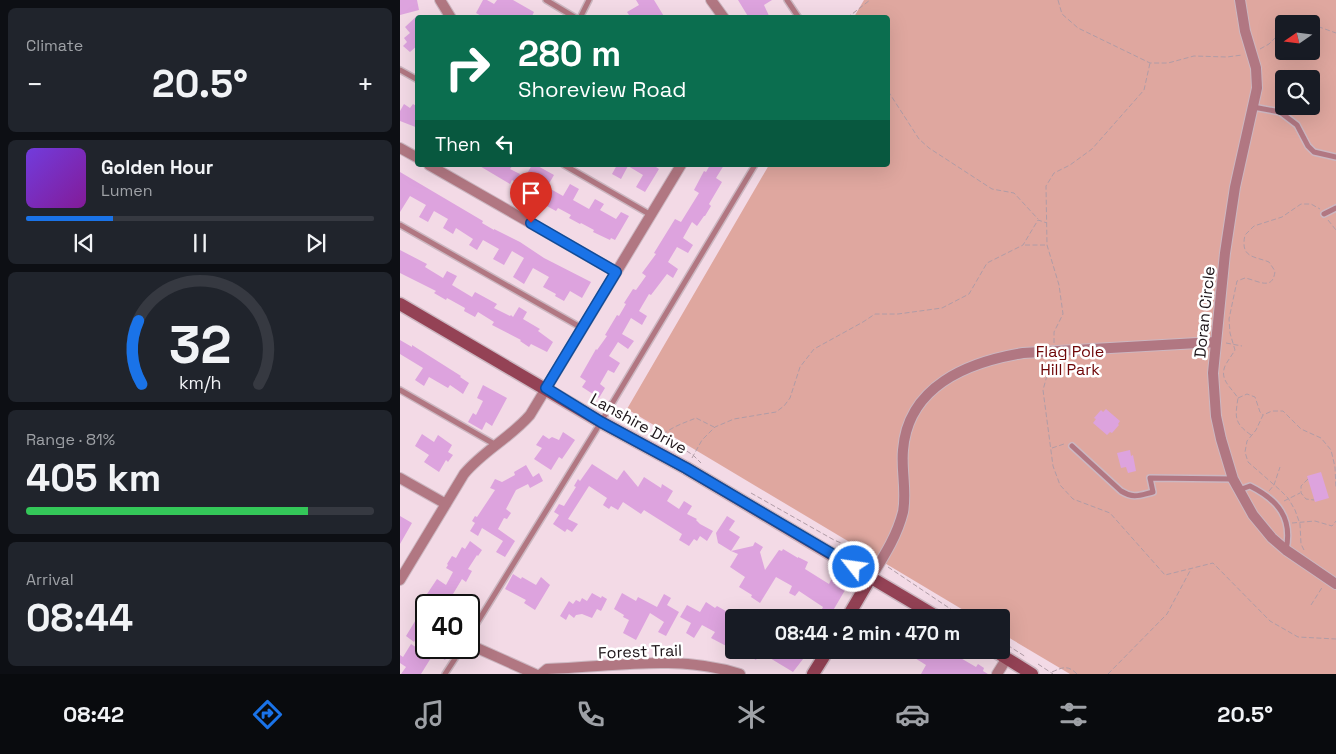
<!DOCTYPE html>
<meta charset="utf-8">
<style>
:root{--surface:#171b24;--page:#20242c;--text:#f1f3f6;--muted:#9ea1a6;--line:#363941;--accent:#1a73e8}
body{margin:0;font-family:"Space Grotesk",sans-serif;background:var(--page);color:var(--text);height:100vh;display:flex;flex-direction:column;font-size:19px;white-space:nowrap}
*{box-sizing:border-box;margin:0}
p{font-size:16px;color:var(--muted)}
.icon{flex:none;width:28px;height:28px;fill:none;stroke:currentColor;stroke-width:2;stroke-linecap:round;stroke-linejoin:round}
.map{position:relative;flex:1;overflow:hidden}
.panel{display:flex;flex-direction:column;gap:8px;padding:8px;background:#0d0f14;width:400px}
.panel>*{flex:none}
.hud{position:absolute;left:15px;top:15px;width:475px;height:152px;border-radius:5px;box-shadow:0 5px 20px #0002;background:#0b6e4f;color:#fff;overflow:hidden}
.needle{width:32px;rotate:256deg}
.tools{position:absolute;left:875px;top:15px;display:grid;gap:10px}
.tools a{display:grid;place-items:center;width:45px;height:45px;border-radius:5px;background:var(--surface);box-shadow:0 5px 20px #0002;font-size:25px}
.speed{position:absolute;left:15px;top:594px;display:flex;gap:10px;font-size:25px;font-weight:700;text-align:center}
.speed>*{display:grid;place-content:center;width:65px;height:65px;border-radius:50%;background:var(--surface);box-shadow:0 5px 20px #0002;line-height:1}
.speed .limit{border:2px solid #111;border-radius:8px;background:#fff;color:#111}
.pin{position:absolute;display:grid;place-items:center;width:42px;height:42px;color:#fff;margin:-51px -21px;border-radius:50% 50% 50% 0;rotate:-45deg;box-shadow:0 0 5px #0007}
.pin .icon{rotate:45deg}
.me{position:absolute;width:55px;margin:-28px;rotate:300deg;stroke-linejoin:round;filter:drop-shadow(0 0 4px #0008)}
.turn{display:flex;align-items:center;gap:18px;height:105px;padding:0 20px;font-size:22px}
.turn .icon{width:65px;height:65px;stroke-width:2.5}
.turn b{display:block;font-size:35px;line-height:42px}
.then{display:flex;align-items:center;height:48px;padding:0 20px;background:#0003;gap:10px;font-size:19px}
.big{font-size:38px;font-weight:700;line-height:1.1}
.panel .tile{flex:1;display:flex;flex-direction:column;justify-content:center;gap:8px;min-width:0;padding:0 18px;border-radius:8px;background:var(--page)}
.panel .dial{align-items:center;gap:0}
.dial svg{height:130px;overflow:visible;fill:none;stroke:var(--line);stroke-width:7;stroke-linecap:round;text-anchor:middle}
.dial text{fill:var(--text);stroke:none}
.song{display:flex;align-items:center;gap:15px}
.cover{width:60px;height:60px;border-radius:8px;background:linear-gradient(135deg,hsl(260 70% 55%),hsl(290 70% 35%))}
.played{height:5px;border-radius:2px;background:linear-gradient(90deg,var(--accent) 25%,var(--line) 25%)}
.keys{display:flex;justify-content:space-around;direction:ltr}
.heat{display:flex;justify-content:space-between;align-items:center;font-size:28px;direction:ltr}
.charge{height:8px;border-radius:4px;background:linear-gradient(90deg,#34c759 81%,var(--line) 0)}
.trip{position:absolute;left:325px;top:609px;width:285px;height:50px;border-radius:5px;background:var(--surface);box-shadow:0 5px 20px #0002;font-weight:700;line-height:50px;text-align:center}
.menu{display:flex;height:80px;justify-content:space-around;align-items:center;background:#090b0e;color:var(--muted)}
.menu .icon{width:35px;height:35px}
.menu .current{color:var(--accent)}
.menu b{font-size:22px;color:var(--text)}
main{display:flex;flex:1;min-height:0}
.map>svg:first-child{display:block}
.green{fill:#dfa79f;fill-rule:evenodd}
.building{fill:#dda3de}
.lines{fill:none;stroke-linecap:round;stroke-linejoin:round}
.lane-casing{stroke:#ccb7c1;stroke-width:8}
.street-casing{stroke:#ccb7c1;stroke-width:12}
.secondary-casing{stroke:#ccb7c1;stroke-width:15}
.path{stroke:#b09ca6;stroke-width:1;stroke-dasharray:5 2.5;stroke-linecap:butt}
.lane{stroke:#b17782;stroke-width:5}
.street{stroke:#b17782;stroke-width:10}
.secondary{stroke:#944255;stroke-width:12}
.route-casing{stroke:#114b97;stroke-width:12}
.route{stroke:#1a73e8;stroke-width:9}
.labels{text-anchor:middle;stroke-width:5;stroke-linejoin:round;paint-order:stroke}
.street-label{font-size:16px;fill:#1d1519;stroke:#fff}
.park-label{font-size:16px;fill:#6e0607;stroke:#fff}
</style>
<main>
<section class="panel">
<div class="tile"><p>Climate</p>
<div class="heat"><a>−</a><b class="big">20.5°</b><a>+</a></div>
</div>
<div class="tile">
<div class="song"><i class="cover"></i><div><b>Golden Hour</b><p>Lumen</p></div></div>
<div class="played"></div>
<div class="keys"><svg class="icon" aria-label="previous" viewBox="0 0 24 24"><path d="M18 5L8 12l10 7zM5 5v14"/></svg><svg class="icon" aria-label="pause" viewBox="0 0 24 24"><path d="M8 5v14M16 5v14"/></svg><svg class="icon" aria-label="next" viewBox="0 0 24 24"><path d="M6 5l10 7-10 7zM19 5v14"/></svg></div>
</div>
<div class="tile dial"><svg viewBox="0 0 100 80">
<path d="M14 69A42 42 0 1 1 86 69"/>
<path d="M14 69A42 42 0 0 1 12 30" stroke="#1a73e8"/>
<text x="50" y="56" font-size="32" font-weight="700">32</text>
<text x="50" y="72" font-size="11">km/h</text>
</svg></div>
<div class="tile"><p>Range · 81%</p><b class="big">405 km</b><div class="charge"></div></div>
<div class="tile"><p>Arrival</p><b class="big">08:44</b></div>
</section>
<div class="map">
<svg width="936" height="674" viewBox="0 0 936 674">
<rect width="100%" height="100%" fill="#f3dae6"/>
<path class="green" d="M464 0H936V674H670L601 633V618L575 617 227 409 369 165H488V18L454 17ZM884 24H911V51H884ZM884 79H911V106H884Z"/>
<path class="building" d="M0 0H17L19 10 0 15Z
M83 0H87L94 4 97 0H113L134 12 131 18H85L76 13Z
M236 0H254L265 18H231L227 12 239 5Z
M338 0H372L364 5 370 18H349Z
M18 15V45L10 52 3 46 7 42 4 38 10 33 5 27Z
M4 104 10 108 13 104 18 107V128L0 121V111Z
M78 165H113L110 169 120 174 115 182 112 180 110 184Z
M132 165H136L154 175 147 187 163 196 170 184 179 189 173 200 189 209 195 199 204 204 200 210 216 219 221 212 229 216 215 240 211 238 210 240 193 232 194 230 181 223 180 224 169 218 171 215 158 208 156 211 130 197 137 184 125 177Z
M217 165H253L259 169 245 192 236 187 243 175 228 166 221 179 212 174Z
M310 165H324L316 178 322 182 309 204 311 206 305 216H304L297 226 292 222 283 238 293 245 288 253 277 247 268 262 278 269 273 278 267 274 251 295 249 294 239 311 247 316 242 325 231 318 222 334 234 341 228 349 218 342 209 356 220 363 214 373 208 370 200 384 205 388 199 398 182 387 186 381 180 377 196 349 197 350 207 336 205 335 217 315 219 316 226 304 224 303 233 289 236 290 246 276 242 273 256 254 254 253 275 219 281 222 299 193 294 190 304 171 306 172Z
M0 172 83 221 82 223 94 230V229L120 242 144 258 191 282 182 298 170 291 164 301 155 296 156 294 143 287 149 277 133 268 124 284 113 277 124 258 112 251 104 265 93 259 99 249 83 240 77 250 69 245 73 239 56 228 53 234 43 228 48 219 34 211 28 222 19 217 26 205 10 196 0 212Z
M0 250 27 264 25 267 43 278 47 271 57 276 52 285 72 297 75 292 97 304 94 308 110 316 111 315 113 317 119 307 127 312 123 319 140 329 138 331 153 342 147 352 131 344 129 347 120 341 121 340 92 325 94 322 78 312 75 317 64 311 65 308 47 298 46 300 34 293 36 291 0 273Z
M0 340 12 347V345L61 376 60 377 69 383 63 394 50 385 48 388 29 377 24 386 15 380 23 368 0 354Z
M83 385 107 398 92 426 86 422 82 430 68 422 73 413 76 415 83 401 77 398Z
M706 409 720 421 718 424 719 425 712 433 710 432 707 435 693 423 696 419 694 418 701 410 703 412Z
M163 432 175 440 162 459 159 457 151 470 134 459 142 448 136 445 143 435 149 439 152 437 159 440Z
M22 434 34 442 38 435 52 445 48 452 53 455 48 462 46 460 39 472 24 462 29 455 15 446Z
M730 450 731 456 733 455 736 471 728 473 726 467 721 468 717 453Z
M192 464 217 480 224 470 238 487 244 477 261 488 262 484 273 491 267 501 279 509 284 501 292 506 287 514 297 519 296 520 300 524 313 531 307 541 300 536 297 541 294 539 289 546 279 540 282 534 244 510 241 514 223 502 218 510 211 506 209 509 203 505 207 498 189 486 168 519 178 524 172 532 167 529 165 532 153 524 159 515 154 512 159 504 164 506 176 487 174 486 178 479 180 481Z
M126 465 133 477 139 473 143 481 130 488 128 484 116 490 106 509 111 513 107 519 104 518 98 529 115 541 105 557 96 552 103 541 82 528 78 536 70 531 75 523 72 521 75 516 77 517 95 490 90 488 95 479 102 482 115 475 114 472Z
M921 472 929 498 915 502 907 476Z
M0 516 12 523 0 544Z
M327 516 335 521 329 530 340 537 331 551 318 543 316 533Z
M70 541 82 550 78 556 77 555 68 569 72 571 66 582 62 579 53 594 60 598 55 605H31L23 600 37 579 46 585 53 572 46 568 48 565 47 564 52 556 56 558 62 547 65 549Z
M355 542 363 547 360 552 365 570 379 550 382 551 383 549 398 558V557L408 562 405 569 429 584 432 578 448 585 431 614 422 609 423 607 399 591 395 596 389 593 392 586 376 577 360 603 351 597 352 595 339 587 345 577 330 567 338 554 331 551 353 546Z
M113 574 121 579 122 577 136 585 141 577 150 585 135 610 124 603 126 600 105 589Z
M192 593 201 598 202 596 207 599 201 611 197 609 192 618 182 614 176 615 174 618 169 614 166 620 160 616 169 601 173 604 176 600 180 602 182 598 187 601Z
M222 593 236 601 238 597 257 607 264 594 271 598 267 605 279 612 266 636 258 632 264 622 250 613 236 640 223 633 229 620 223 617 224 615 214 609Z
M306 602 315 608 317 606 331 614 334 610 347 618H334V650L311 638 315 632 302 625 294 638 286 633 291 623 280 617 287 605 300 612Z
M20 613 26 617V638L19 634 14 642 6 636Z
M11 644 25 653 27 649 25 648H53L45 660 34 653 21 674H1L6 667 0 663V655L3 657Z
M338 650H410L393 672 360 652 356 660Z
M502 650H554L552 653 576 667 578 664 584 668 583 671 588 674H521L526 665Z"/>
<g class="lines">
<defs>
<path id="lane" d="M146 0 176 18
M387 0 399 18
M180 18 189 0
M0 70 18 80
M853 107 880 112 897 125 908 146 914 152 936 157
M164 165 251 215
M924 214 936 208
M0 225 182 328
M0 390 96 445
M672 446 721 491C734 499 740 495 753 492L750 478 833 479
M839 490 850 486C878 500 893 518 886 550
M69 636 201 422 355 165
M45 674 62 648"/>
<path id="street" d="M40 0 51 18
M311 0 324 18
M840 0 845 31 856 68 857 88 835 187 825 253 813 373 816 416 821 439 833 479 853 515 872 538 886 550 936 584
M0 148 18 158
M29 165 216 272
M0 478 46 504
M471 577C484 556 497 536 503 512 507 491 501 471 503 450 508 386 568 362 623 353L815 342
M0 580 64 474C83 451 110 438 130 415L281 165
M77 648 135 674
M141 674 147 669C214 667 275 654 340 674
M597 674 607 658"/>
<path id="secondary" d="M0 304 201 422 286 468 539 618
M447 618 471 577
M593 650 632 674
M413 674 428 650"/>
</defs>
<use href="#lane" class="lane-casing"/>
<use href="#street" class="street-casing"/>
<use href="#secondary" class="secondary-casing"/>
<path class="path" d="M658 0 662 14 678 28 750 63H768L794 56 827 57 842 55
M447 18 470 0
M911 24 936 33
M860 49 869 44 884 29
M488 91 519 139 529 148 592 189 614 193 638 219
M928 220 936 230
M625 245H646
M654 343V332L663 314 659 285 647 245 646 186 654 173 670 165 692 149 744 90 750 63
M826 343 842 346
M651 361 643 390 653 466 660 485 673 499 710 513 765 575 813 563 870 621 898 637 936 639
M838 398 847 394 855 397 860 412 863 415
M261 435 293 455 301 463
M851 435C834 423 835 417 838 398 831 387 818 379 826 364 829 359 832 355 835 350L830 333 829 319 837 281 845 278C857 280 873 292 875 271L869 262C854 256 840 258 845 235L854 226 882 217 901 204H911L920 209
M258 440C267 428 284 423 296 418L314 427
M652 448 664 444
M292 458 302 440 315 427 334 419 376 412 384 406 390 398 400 367 414 349 463 322 475 314H498L542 308 569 294 587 263 623 245 638 220 647 223
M908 479 901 486V493L906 499 914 500
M869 491 874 485 880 467
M351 493 434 540 472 556
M884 501 900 493
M892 523 915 521 932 526 936 521
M904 550 901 544 900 524 895 510 888 498 880 490 848 462 845 452 847 441 856 430 863 415 872 411H883L901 429 921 438 931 450 935 467 936 489
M488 567 564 618
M911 605 923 586
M601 641 626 657
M638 664 653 674
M652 672C663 667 668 665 677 674
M708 674 767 614 791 569"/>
<use href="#lane" class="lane"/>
<use href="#street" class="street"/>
<use href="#secondary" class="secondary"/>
</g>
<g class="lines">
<defs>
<path id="route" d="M131 223 216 272 146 388 201 422 286 468 454 567"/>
</defs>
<use href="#route" class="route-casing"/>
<use href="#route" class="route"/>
</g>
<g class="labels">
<g class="street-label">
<text transform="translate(804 312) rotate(-84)" y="6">Doran Circle</text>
<text transform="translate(239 423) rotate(29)" y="6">Lanshire Drive</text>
<text transform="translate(240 651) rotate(-2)" y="6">Forest Trail</text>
</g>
<g class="park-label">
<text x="670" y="357">Flag Pole<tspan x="670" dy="18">Hill Park</tspan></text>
</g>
</g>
</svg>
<div class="tools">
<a><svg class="needle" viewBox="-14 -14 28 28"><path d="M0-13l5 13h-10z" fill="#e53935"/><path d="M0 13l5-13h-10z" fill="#9ea1a6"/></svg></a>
<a><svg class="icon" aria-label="search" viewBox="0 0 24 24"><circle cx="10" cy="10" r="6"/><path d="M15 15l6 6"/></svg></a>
</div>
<div class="speed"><div class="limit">40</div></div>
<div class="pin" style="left:131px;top:223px;background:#d93025"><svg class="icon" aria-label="arrive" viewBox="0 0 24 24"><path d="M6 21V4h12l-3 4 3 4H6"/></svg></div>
<svg class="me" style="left:454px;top:567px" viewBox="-20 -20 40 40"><circle r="17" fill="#1a73e8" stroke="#fff" stroke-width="3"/><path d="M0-11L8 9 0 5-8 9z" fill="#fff"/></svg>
<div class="trip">08:44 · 2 min · 470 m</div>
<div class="hud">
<div class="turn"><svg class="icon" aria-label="right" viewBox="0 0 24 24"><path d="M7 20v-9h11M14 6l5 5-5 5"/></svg><div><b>280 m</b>Shoreview Road</div></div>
<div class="then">Then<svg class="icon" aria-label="left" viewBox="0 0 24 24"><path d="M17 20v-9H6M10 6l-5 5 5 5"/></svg></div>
</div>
</div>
</main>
<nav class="menu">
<b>08:42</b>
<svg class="icon current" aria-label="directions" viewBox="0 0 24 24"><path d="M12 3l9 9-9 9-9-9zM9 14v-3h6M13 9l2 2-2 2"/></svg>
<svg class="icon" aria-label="music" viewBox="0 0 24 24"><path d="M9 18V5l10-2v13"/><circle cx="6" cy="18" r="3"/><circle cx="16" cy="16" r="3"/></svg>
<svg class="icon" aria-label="phone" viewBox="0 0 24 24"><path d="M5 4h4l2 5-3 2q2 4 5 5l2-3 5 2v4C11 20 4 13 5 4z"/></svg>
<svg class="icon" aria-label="climate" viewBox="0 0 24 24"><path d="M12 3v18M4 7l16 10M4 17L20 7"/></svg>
<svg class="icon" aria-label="car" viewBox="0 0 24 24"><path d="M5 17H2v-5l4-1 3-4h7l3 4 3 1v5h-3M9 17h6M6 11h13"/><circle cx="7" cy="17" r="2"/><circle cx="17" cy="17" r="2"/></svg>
<svg class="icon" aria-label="filters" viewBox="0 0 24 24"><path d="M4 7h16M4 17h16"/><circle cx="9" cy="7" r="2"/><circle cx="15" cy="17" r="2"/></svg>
<b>20.5°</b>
</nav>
